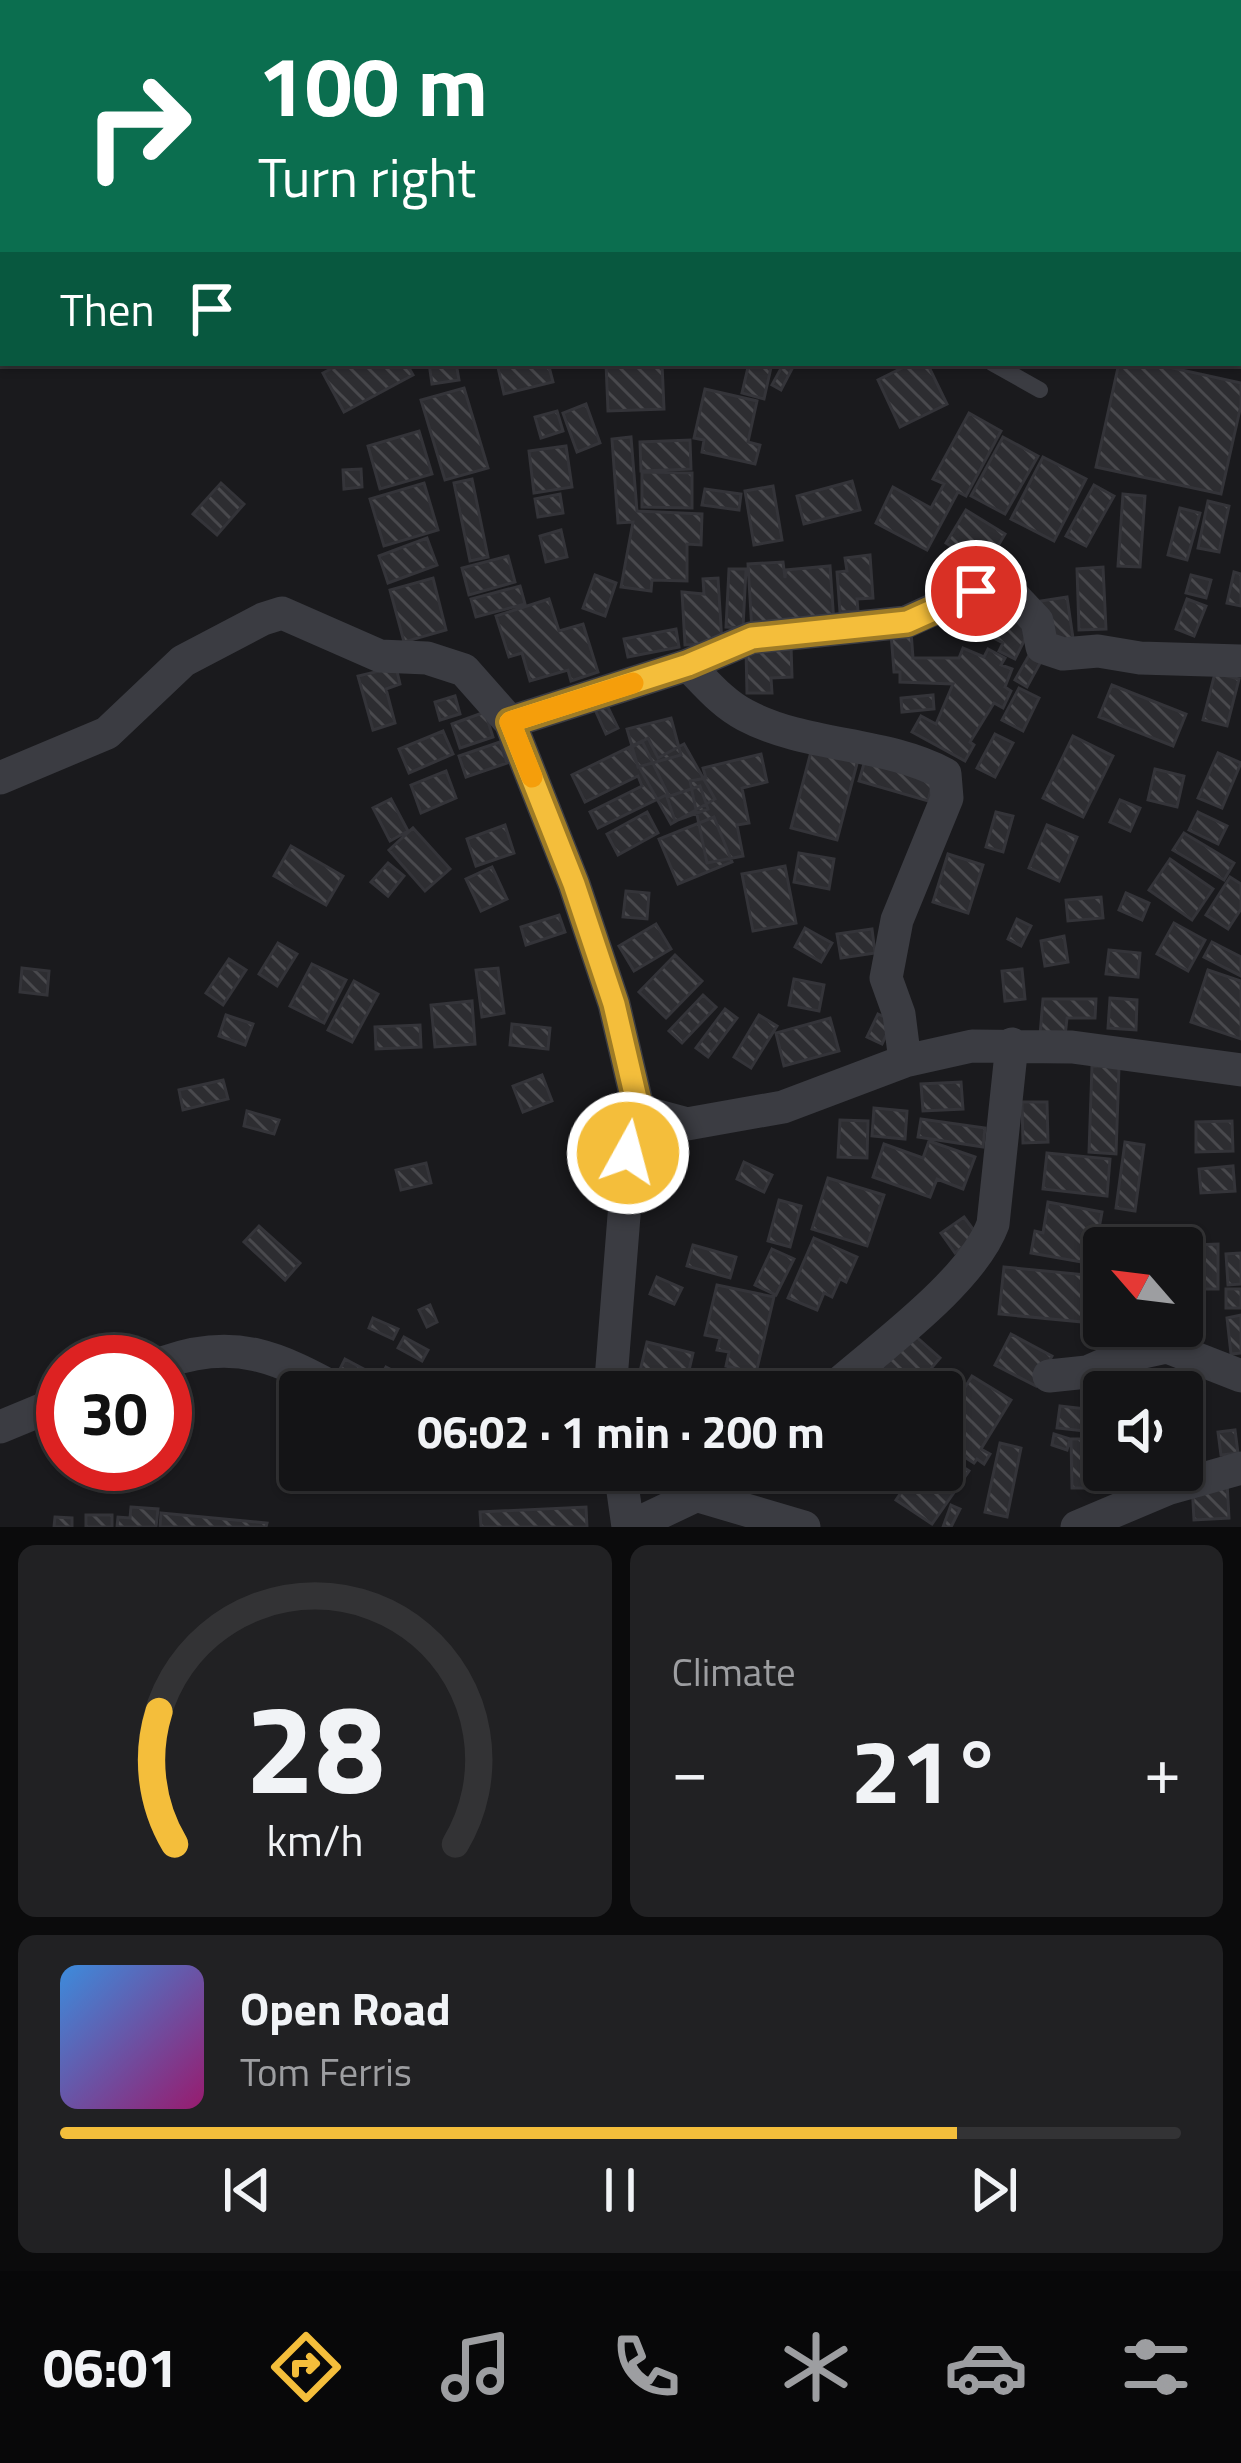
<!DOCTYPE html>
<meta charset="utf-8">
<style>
:root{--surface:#141416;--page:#212123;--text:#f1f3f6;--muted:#9d9ea1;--line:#333335;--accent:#f4be3b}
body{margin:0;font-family:"Titillium Web",sans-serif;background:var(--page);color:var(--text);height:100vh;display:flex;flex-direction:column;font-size:45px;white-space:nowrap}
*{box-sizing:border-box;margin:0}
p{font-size:39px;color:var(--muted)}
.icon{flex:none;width:66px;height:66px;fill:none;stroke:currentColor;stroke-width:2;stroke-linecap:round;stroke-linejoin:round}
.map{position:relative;height:1527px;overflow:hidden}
.side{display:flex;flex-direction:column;gap:18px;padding:18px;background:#0b0b0c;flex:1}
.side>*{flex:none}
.banner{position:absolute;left:0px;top:0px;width:1242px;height:366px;box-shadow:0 3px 9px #0004,0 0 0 3px var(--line);background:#0b6e4f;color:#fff;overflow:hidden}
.needle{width:78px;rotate:298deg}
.fabs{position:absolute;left:1083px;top:1227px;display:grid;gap:24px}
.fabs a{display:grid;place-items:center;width:120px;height:120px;border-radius:12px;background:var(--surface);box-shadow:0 3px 9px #0004,0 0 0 3px var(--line);font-size:60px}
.speed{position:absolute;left:36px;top:1335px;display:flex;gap:24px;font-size:60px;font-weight:700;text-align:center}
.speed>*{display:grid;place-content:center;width:156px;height:156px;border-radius:50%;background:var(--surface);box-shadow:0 3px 9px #0004,0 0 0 3px var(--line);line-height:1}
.speed .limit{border:18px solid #d22;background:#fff;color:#111}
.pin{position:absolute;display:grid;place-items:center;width:102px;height:102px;color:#fff;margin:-51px;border:6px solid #fff;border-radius:50%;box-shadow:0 3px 12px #0007}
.me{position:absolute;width:132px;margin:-66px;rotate:7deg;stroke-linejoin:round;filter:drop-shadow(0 0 9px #0008)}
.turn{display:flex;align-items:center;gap:42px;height:252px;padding:0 60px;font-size:54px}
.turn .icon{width:156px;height:156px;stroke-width:2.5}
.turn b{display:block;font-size:84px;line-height:102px}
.then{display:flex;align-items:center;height:114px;padding:0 60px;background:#0003;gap:24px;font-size:45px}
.big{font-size:90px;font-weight:700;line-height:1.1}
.side .card{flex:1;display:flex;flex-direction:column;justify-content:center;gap:18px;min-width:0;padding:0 42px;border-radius:18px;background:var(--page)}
.side .dial{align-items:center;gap:0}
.dial svg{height:312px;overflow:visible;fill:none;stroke:var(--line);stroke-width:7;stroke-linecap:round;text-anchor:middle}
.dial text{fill:var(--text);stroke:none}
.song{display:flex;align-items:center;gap:36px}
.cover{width:144px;height:144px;border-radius:18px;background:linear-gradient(135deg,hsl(210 70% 55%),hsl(320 70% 35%))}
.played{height:12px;border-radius:6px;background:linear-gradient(90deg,var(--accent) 80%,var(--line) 80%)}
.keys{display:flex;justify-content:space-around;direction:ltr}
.heat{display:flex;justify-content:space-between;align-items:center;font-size:66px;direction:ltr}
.side .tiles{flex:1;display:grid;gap:18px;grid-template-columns:1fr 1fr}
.card:last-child{grid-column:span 2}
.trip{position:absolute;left:279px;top:1371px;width:684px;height:120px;border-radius:12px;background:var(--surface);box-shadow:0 3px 9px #0004,0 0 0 3px var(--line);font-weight:700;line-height:120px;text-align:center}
.menu{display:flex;height:192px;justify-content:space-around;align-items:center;background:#080809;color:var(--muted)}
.menu .icon{width:84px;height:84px}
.menu .on{color:var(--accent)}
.menu b{font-size:54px;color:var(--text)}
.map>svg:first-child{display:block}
.building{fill:url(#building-back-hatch);stroke:#343439;stroke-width:3}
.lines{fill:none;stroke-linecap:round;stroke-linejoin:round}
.lane{stroke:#3b3c42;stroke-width:16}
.street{stroke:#3b3c42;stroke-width:33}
.highway{stroke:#676a73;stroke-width:60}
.route-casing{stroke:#9f7c26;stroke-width:30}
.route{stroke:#f4be3b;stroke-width:21}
.slow{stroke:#f59e0b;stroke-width:21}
</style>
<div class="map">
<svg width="1241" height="1527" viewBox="0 0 1241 1527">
<defs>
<pattern id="building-back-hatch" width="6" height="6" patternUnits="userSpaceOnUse" patternTransform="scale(3)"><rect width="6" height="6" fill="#2d2d31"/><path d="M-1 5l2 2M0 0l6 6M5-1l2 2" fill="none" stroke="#49494d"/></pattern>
</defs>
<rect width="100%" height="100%" fill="#1a1a1d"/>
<path class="building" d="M342 363H406L413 375 344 412 323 373Z
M429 363H456L459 380 432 384Z
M497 363H548L553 382 504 394Z
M606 363H662L664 409 608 411Z
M749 363H772L764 399 742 393Z
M784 363H795L781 390 772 385Z
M912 363H927L947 404 900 427 878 380Z
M1119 363H1150L1241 383V405L1221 494 1096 467Z
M464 388 488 468 445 480 421 400Z
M705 389 757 401 748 442 760 445 755 464 702 452 704 440 694 438Z
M586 404 600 443 577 452 563 413Z
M557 411 563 431 541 438 535 417Z
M969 413 1001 431 966 496 958 492 927 550 876 523 893 487 931 508 944 484 933 479Z
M419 431 432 474 380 489 368 446Z
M631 437 637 511 702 514 701 545 687 544V581L652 580 651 591 621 587 633 522 618 523 612 439Z
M1003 437 1038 456 1005 514 971 496Z
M690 440 691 469 641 471 640 442Z
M566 446 572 487 534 493 529 451Z
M1043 457 1086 479 1054 541 1011 519Z
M361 469 362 487 344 489 343 470Z
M642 472 692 473V508L642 507Z
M472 479 488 557 470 561 454 483Z
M852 481 860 510 804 524 797 496Z
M221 483 244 504 217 535 193 514Z
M424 483 438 530 384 546 370 499Z
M1094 485 1114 496 1086 546 1066 536Z
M773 486 782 540 754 545 745 491Z
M705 489 741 494 739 510 702 505Z
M560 494 563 513 538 517 535 499Z
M1123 494 1145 496 1140 567 1118 566Z
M1208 501 1229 506 1219 552 1198 548Z
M1180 508 1200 513 1187 560 1168 555Z
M966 510 1005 534 985 568 946 543Z
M561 530 567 557 546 562 540 536Z
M427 538 437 565 388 583 379 556Z
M870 555 873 598 857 599 858 611 840 612 837 572 847 571 845 558Z
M508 556 515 582 469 595 462 568Z
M783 562 785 578 786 570 830 566 834 623 752 631 748 564Z
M1103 567 1106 629 1079 630 1077 569Z
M729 569H746L743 628 726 627Z
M1234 572 1241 574V606L1227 603Z
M595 575 616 583 605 616 583 608Z
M1191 575 1211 580 1206 598 1186 593Z
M433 578 446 630 404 642 390 590Z
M718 578 722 643 685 645 682 592 704 594 703 579Z
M520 586 525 604 476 617 471 599Z
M989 590 1001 616 1014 622 1017 616 1033 623 1015 659 999 651 1003 643 984 633 990 622 977 597Z
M1067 597 1073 638 1048 643 1041 601Z
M549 599 559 631 583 624 598 672 571 681 568 670 530 681 522 653 509 657 496 616Z
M1187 599 1206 606 1194 636 1176 629Z
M676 629 679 647 628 657 624 639Z
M911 631 913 658H959L963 648 984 657 988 649 1005 658 1001 665 1012 669 1005 687 1011 691 1003 708 994 703 970 742 974 745 965 761 912 732 921 716 936 724 953 684 900 682V672H894L891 633Z
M791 645 792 677 771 678 772 693H747L746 649Z
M1032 650 1044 656 1027 687 1015 680Z
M396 667 400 684 386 689 395 723 373 730 358 676Z
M1215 673 1239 679 1227 726 1203 720Z
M1112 685 1186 714 1173 746 1099 717Z
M1019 688 1039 698 1023 731 1002 720Z
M933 695 934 709 902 712 901 698Z
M455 696 460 714 440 720 435 702Z
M603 697 618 728 606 734 592 703Z
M485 712 493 737 460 748 452 724Z
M671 718 681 755 638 767 627 729Z
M443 731 453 754 409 773 399 749Z
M995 734 1013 743 995 777 977 768Z
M1073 736 1113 756 1083 817 1043 798Z
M648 738 658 758 684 744 715 799 671 824 629 749Z
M642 741 668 794 598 828 590 812 642 786 638 776 585 802 572 775Z
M500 742 507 763 466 777 459 756Z
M813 744 859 756 837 840 791 828Z
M1218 753 1241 763 1222 808 1198 798Z
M761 754 767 782 742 788 749 823 737 825 743 856 707 863 690 781 706 778 703 768Z
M865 760 934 779 928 801 859 781Z
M1155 769 1184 776 1177 807 1148 800Z
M446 771 456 798 421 813 411 785Z
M700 786 708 809 675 821 667 797Z
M391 799 408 831 390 841 373 808Z
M1120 800 1140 808 1130 831 1110 822Z
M647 812 658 833 618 855 607 834Z
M996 812 1013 816 1003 852 986 847Z
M1198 812 1227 826 1218 844 1189 830Z
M714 817 732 862 678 884 659 839Z
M505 825 514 853 476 866 467 839Z
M1047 825 1077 837 1059 881 1029 868Z
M413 828 450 869 425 891 389 850Z
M1184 833 1234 863 1224 880 1173 850Z
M291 846 343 876 326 905 274 876Z
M799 853 834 859 829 889 794 882Z
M948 854 983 865 968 913 933 902Z
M1170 859 1213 889 1192 920 1149 890Z
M388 863 404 876 388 896 371 882Z
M785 866 796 923 753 931 742 874Z
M492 867 507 899 481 911 466 879Z
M1230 877 1241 884V909L1228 929 1206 915Z
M626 891 649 893 647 919 623 917Z
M1126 893 1149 903 1142 920 1119 910Z
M1101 897 1103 918 1068 921 1066 900Z
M559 915 565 932 526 945 521 927Z
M1017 919 1031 926 1021 946 1008 939Z
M1174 923 1205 940 1188 971 1157 954Z
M656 924 671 949 634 971 619 946Z
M805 928 832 943 821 962 795 947Z
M872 929 875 953 841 958 837 934Z
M1064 936 1068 962 1045 966 1041 941Z
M1212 942 1241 957V976L1204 957Z
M278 943 297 954 277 986 259 974Z
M1109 950 1140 953 1138 977 1106 974Z
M675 955 702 981 666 1018 639 992Z
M229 959 246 970 223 1005 206 993Z
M312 964 346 980 324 1023 290 1006Z
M22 968 49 971 47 995 20 992Z
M498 968 504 1013 482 1017 476 970Z
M1022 969 1025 999 1005 1001 1002 971Z
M1208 970 1241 981V1039L1191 1022Z
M794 979 824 985 819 1011 789 1005Z
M354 981 378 994 352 1042 328 1030Z
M703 995 716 1007 682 1043 669 1031Z
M1110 998 1137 1000 1136 1030 1108 1028Z
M1043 999H1096L1095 1018H1067L1065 1037 1040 1035Z
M472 1001 475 1044 435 1047 431 1005Z
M725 1009 737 1018 708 1057 696 1048Z
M878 1014 893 1021 882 1044 867 1037Z
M226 1015 253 1024 245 1045 219 1036Z
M759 1015 777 1026 751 1068 734 1057Z
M830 1018 839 1051 784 1066 776 1033Z
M512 1024 550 1028 548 1049 510 1045Z
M420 1025 421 1047 376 1049 375 1027Z
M1092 1066 1119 1067 1116 1154 1089 1152Z
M542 1075 552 1101 523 1112 513 1086Z
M223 1080 228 1099 183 1110 179 1090Z
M961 1082 963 1109 923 1111 921 1084Z
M1022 1102H1047L1048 1142 1023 1143Z
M874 1108 907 1111 905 1139 872 1136Z
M247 1111 279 1120 274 1134 244 1126Z
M921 1119 985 1128 983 1147 918 1137Z
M840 1120 868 1121 867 1158 838 1157Z
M1232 1121 1233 1151 1196 1152V1122Z
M929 1141 975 1157 963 1189 937 1179 930 1197 873 1177 884 1144 923 1158Z
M1125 1142 1144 1145 1135 1211 1116 1208Z
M1047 1153 1110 1159 1107 1196 1043 1189Z
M744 1162 772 1175 764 1192 737 1179Z
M426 1163 431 1183 401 1190 396 1170Z
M1233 1166 1235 1191 1201 1193 1199 1169Z
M828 1178 884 1195 867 1246 812 1229Z
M779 1200 801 1206 790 1247 768 1241Z
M1048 1202 1102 1212 1096 1245 1110 1247 1104 1248V1266L1031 1253 1035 1231 1043 1233Z
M964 1217 978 1236 955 1253 941 1233Z
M259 1226 300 1263 285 1280 244 1242Z
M814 1238 857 1257 846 1282 840 1279 832 1297 824 1293 817 1310 788 1298Z
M1218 1244V1289H1193V1245Z
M693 1245 736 1257 730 1278 687 1266Z
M772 1249 794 1259 776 1295 755 1285Z
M1241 1253V1284L1228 1285 1226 1254Z
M1004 1267 1087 1275 1083 1322 999 1314Z
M657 1277 682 1288 674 1304 650 1294Z
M717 1285 774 1297 756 1373 726 1366 729 1352 717 1350 720 1338 705 1335Z
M1226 1289H1241V1308H1226Z
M430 1305 437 1322 427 1327 419 1310Z
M1241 1315V1353L1231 1354 1227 1318Z
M373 1318 398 1329 393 1339 369 1328Z
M912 1333 940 1358 911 1392H891L873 1377Z
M1011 1334 1052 1356 1036 1386 995 1365Z
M404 1337 428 1350 422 1361 398 1348Z
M647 1342 693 1353 684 1392H635Z
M345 1359 371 1373 366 1383 340 1369Z
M386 1367 409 1379 402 1392H391L376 1384Z
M720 1370 755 1380 751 1392 715 1388Z
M972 1376 1011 1400 981 1449 990 1454 984 1464 977 1459 974 1463 942 1443V1427L945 1426 942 1424Z
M1182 1400H1202L1203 1430H1182Z
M1060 1406 1104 1411V1433L1057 1428Z
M1235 1430 1238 1453 1221 1455 1218 1432Z
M1054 1434 1070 1439 1067 1450 1052 1445Z
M1071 1439H1085V1488H1072Z
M1000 1443 1021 1448 1007 1517 985 1512Z
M942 1453 969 1471 932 1524 896 1500 916 1470H942Z
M767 1470H787L793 1474 782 1491 763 1477Z
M797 1470H816L809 1484 794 1477Z
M866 1470H899L883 1487Z
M1227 1482 1229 1518 1194 1520 1192 1484Z
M951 1505 960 1509 951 1527H943Z
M131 1507 158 1509 156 1527H117L118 1517 130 1518Z
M586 1507 587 1527H481L480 1512Z
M161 1513 267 1523 266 1527H160Z
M86 1515H112V1527H86Z
M55 1517 72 1518V1527H54Z"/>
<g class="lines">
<path class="lane" d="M992 363 1040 390"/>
<path class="street" d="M1239 99 1241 101
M688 665C706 683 722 703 745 715 807 748 883 741 945 774L947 798 897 920 886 978 899 1014 905 1061
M510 722 688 665 751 638 906 622 998 580 1037 621 1042 647 1063 654 1098 651 1140 658 1241 661
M0 778 107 733 183 661 263 619 282 613 380 656 427 658 464 670 510 722 574 884 614 1004 639 1111 629 1153 610 1392
M639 1111 687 1124 783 1107 905 1061 972 1046 1072 1047 1241 1070
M165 1362C236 1337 279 1358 341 1392
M1049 1376 1087 1372 1121 1357 1167 1347 1241 1376
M829 1392C876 1350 972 1282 993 1224L1012 1044
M0 1427 63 1401
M620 1470 628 1527
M695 1495 804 1527
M630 1527 716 1486 736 1470
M1077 1527 1167 1489 1241 1468"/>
<path class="highway" d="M793 3 818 0
M1239 29H1241
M0 141H3
M0 212H3"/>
</g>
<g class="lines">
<defs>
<path id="route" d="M628 1153 639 1111 614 1004 574 884 510 722 688 665 752 638 907 622 976 591"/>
</defs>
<use href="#route" class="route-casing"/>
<use href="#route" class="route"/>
<path class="slow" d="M532 777 510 722 633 683"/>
</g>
</svg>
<div class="fabs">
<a><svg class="needle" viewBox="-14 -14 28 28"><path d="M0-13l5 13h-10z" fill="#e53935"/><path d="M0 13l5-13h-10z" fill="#9d9ea1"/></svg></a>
<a><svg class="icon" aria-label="sound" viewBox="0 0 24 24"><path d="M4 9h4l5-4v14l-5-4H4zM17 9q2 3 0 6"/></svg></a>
</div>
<div class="speed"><div class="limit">30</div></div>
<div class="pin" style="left:976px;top:591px;background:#d93025"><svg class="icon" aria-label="arrive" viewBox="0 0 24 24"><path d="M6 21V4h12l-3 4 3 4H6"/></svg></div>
<svg class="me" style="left:628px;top:1153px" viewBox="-20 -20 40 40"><circle r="17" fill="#f4be3b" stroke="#fff" stroke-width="3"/><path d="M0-11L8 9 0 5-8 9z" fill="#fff"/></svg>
<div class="trip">06:02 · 1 min · 200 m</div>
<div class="banner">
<div class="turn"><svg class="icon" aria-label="right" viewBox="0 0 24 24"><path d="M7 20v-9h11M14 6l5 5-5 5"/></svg><div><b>100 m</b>Turn right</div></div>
<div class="then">Then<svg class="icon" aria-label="arrive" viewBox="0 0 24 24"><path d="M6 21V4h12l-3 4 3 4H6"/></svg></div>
</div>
</div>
<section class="side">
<div class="tiles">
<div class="card dial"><svg viewBox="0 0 100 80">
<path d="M14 69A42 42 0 1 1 86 69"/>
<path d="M14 69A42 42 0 0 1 10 35" stroke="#f4be3b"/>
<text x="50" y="56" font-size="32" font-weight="700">28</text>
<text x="50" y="72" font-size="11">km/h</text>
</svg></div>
<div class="card"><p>Climate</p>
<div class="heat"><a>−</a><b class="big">21°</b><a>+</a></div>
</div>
<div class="card">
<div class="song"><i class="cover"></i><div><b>Open Road</b><p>Tom Ferris</p></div></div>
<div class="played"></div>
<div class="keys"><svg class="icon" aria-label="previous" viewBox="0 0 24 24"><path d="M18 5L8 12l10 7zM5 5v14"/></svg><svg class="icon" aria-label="pause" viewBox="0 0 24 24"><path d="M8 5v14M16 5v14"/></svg><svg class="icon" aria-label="next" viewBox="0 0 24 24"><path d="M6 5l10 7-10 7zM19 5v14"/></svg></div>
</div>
</div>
</section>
<nav class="menu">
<b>06:01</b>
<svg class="icon on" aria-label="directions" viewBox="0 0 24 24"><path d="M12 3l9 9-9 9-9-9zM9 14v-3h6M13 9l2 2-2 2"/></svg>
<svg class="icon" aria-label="music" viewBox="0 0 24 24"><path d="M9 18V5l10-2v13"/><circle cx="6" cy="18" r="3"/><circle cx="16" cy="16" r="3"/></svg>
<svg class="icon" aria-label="phone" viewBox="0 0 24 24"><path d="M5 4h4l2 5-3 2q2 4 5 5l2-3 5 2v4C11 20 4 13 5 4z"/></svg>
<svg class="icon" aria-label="climate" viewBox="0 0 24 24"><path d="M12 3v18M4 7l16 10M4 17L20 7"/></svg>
<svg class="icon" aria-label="car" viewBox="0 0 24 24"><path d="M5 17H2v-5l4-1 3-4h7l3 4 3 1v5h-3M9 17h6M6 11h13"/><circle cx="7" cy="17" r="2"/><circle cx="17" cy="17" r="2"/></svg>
<svg class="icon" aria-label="filters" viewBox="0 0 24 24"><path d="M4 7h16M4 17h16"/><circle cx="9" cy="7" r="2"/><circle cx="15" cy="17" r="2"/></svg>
</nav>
